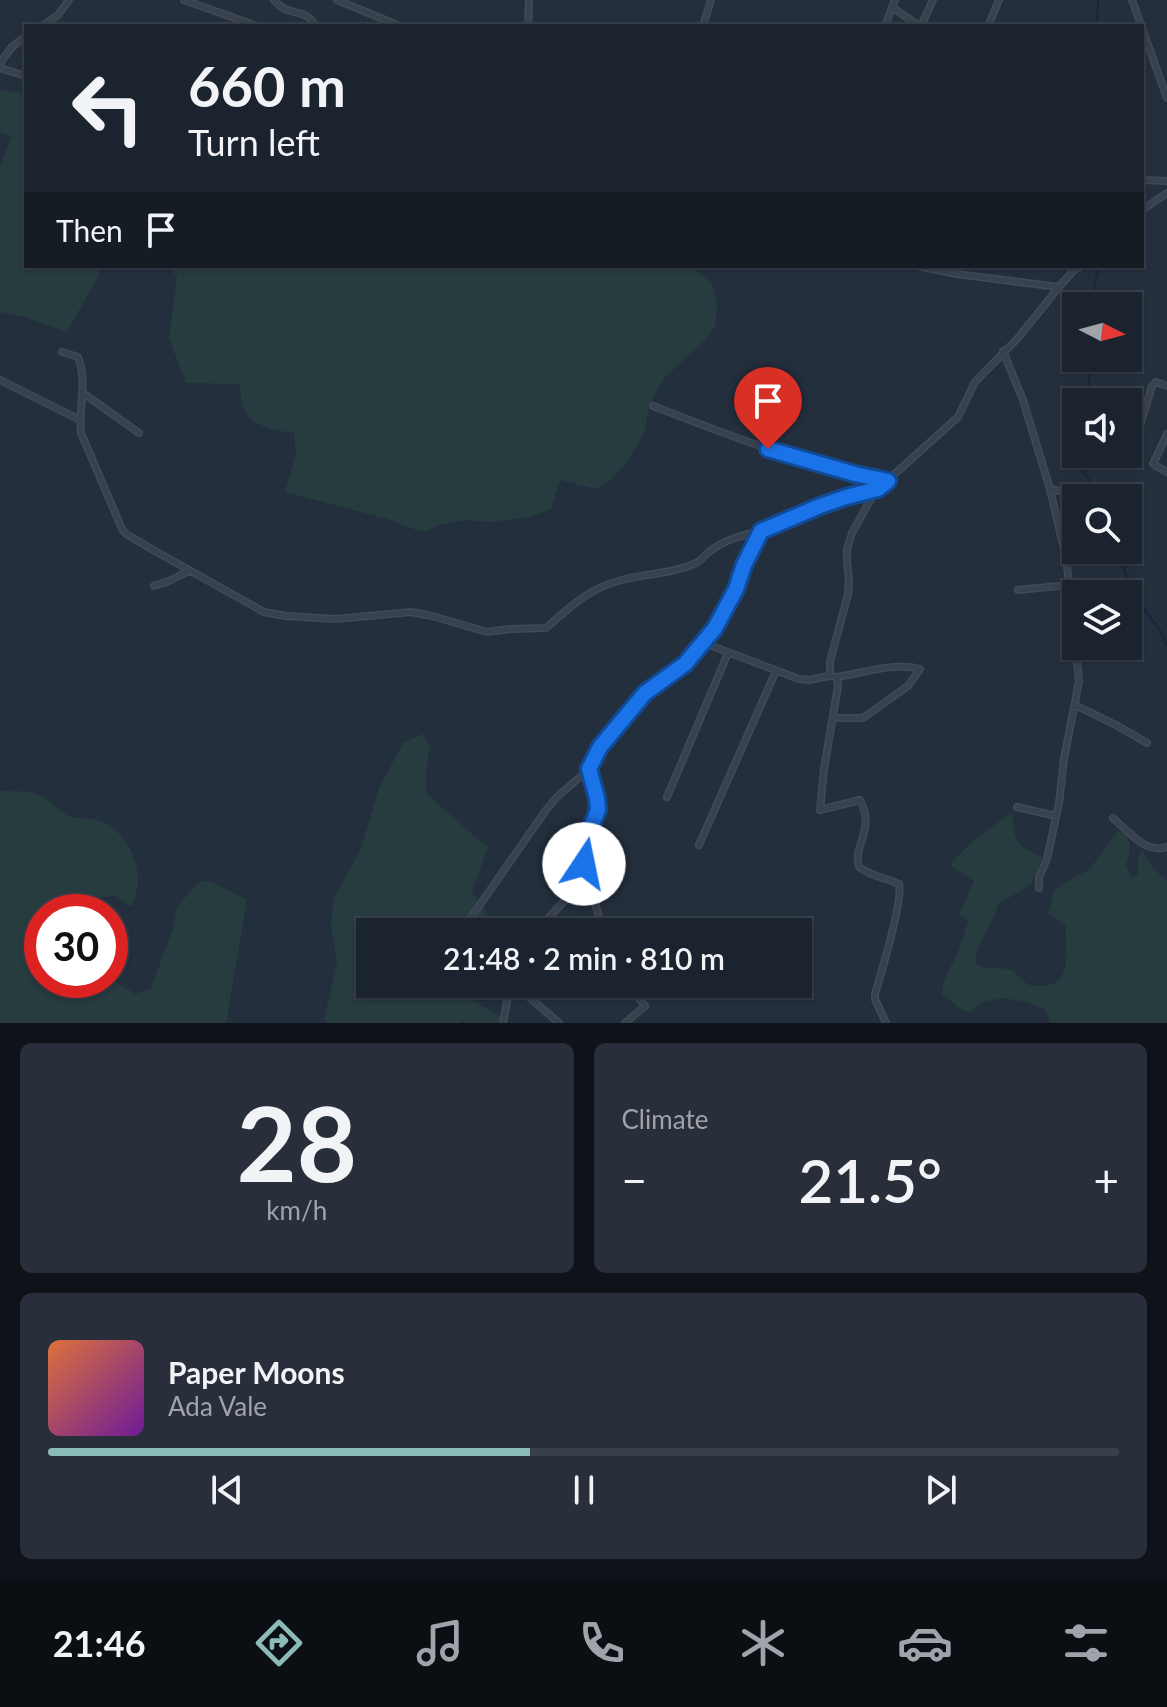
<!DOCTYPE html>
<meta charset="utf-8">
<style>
:root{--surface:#1b232e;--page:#282f3a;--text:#f1f3f6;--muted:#a0a4aa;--line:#39404a;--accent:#8bbbb9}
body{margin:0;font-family:Lato,sans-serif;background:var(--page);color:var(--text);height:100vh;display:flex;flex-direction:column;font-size:30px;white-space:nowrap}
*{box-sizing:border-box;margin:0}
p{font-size:26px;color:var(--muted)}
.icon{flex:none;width:44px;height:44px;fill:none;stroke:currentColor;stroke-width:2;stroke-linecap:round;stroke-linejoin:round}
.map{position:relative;height:1023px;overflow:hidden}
.drawer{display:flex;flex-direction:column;gap:20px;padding:20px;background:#0f1319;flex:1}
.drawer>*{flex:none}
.hud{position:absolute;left:24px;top:24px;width:1120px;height:244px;border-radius:0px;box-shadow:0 2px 6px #0004,0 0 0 2px var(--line);background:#1b232e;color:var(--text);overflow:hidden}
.needle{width:52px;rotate:96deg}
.buttons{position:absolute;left:1062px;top:292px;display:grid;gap:16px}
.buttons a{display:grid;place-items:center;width:80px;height:80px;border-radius:0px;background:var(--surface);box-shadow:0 2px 6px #0004,0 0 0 2px var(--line);font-size:40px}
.speed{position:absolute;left:24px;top:894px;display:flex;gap:16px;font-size:40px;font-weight:700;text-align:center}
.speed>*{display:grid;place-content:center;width:104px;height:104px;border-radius:50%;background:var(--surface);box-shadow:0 2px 6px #0004,0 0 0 2px var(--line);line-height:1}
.speed .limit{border:12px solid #d22;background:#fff;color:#111}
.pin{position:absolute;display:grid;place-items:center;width:68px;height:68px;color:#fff;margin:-82px -34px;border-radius:50% 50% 50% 0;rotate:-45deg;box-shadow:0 0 8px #0007}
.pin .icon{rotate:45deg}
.me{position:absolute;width:88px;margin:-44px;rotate:11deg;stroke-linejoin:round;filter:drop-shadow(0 0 6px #0008)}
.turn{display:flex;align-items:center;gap:28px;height:168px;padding:0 32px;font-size:36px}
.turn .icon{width:104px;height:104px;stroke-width:2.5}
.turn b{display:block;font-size:56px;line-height:68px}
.then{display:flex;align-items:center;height:76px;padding:0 32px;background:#0003;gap:16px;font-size:30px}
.big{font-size:60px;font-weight:600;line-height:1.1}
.drawer .widget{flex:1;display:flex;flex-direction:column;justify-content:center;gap:12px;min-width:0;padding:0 28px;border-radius:12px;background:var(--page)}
.drawer .dial{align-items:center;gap:0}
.dial b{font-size:104px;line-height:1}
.song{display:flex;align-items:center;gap:24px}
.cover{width:96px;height:96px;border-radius:12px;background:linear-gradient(135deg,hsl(20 70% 55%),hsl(280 70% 35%))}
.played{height:8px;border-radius:4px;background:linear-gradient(90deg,var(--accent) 45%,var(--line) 45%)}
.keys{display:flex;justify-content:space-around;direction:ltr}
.heat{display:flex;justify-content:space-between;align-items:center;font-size:44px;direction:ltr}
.drawer .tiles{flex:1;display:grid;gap:20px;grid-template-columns:1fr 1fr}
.widget:last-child{grid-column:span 2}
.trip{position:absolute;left:356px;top:918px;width:456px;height:80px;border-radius:0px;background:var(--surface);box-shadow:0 2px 6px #0004,0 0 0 2px var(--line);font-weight:600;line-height:80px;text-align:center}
.menu{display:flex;height:128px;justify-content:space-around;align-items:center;background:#0b0e12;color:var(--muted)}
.menu .icon{width:56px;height:56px}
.menu .on{color:var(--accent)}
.menu b{font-size:36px;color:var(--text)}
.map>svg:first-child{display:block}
.green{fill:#263c3f}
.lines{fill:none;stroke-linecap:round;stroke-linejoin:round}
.stream{stroke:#17263c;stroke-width:2}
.minor-casing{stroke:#414a57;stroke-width:8}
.minor{stroke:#38414e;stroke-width:5}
.route-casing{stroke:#114b97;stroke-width:20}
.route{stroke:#1a73e8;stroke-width:14}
</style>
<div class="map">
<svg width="1167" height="1023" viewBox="0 0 1167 1023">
<rect width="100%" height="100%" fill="#242f3e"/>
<path class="green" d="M0 89 26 94V266H104L67 332 27 318 0 312V167L12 136 0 132Z
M168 266H684L696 270 712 284 717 302 715 327 703 342 665 377 649 406 644 434 626 463 610 480 596 489 560 480 551 509 529 517 490 522 465 520 443 524 422 532 387 519 285 492 296 454 294 432C278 432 253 427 245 411 241 404 241 392 239 384L186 383 169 338 177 277Z
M423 734 430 746 426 772V793L474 836 488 846 472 892 488 915 479 932H370V984H442L502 1017 501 1023H468L461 1021 460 1023H326L324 1020 337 962 331 926 334 898 361 849 379 788 403 743Z
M0 791C15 792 29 789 42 796 51 801 58 810 67 815 77 820 87 817 97 820 122 826 139 858 138 883 137 891 134 900 132 907L115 896 94 898 90 912H42V980H110V978L135 994 151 988 173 928 177 907 192 889 201 881 211 882 245 899 246 906 226 1023H0Z
M1012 813C1014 840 1017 847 1042 857L1033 882 1022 890 998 904C993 925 978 941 975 963L986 968H1000L1012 970 1028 985C1035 985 1043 987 1049 985 1074 980 1064 944 1066 925L1048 913 1054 891 1063 884 1090 869 1119 830C1134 840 1130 850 1126 866L1131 876 1138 877V859L1142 850C1148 862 1156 873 1167 880V1023H1051L1045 1010 1027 1002 1003 998 982 1002 969 1013 961 1009 942 994C943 976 951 968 958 952 962 942 965 931 968 921L959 914 974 881 950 865C967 844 989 828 1012 813Z"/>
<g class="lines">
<path class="stream" d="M1097 26 1098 0
M1090 306 1099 266
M1088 358 1090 402
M1084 454 1082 470 1102 498
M1118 550C1124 572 1130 590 1143 608 1153 621 1162 630 1167 646"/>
<defs>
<path id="minor" d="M184 0 257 26
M274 0C290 19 302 5 316 26
M337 0 400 26
M1132 0 1167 98
M892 7 919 26
M42 26 58 15 69 0
M528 26 529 0
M703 26 711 0
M885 26 895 0
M921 26 933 0
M988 26 999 0
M0 63 12 47 26 36
M0 68 26 76
M1142 180 1167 181
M1142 210 1167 193
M917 266 957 274 1058 287
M1003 351 1023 400 1050 489 1063 545 1067 566 1079 681 1064 759 1059 803 1047 859 1039 877V888
M62 352 78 357C88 382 78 408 81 433L122 529 126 534 155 551 264 612 286 616 336 619 411 612 432 616 487 632 509 629 546 628C569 608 588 589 618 581 644 573 670 575 696 563 702 560 705 555 710 551 726 539 743 535 761 531
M0 380 80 420
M83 393 139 433
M653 406C710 428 766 450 825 466 845 472 866 479 887 481
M1138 432 1152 386 1156 382 1167 386
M1167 434 1153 464 1167 472
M1050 489 1090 498
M1111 561V550
M154 586 169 581 189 571
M1018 590 1069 585
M704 643 799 679 809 680 830 676
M1075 705 1116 725 1147 743
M833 718H863L908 686 920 669C894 662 863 673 837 677
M667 797 728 653
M1017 807 1056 816
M1113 818C1128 831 1145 854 1167 847
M699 845 776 671
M587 876 600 920 598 932
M463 929 546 810 557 797 589 769
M538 932 545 922 587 876 584 864V844L598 810 597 798 589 769 594 757 645 693 685 664 715 628 736 589 753 544 761 531 846 497 878 489
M514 984 559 1023
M503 1023 507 1001 514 984
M625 1023 645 1006 627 984
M886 1023 875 999V994C881 974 903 900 899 884 885 878 871 876 859 867 852 845 876 831 860 800L820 810 824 769 838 686 837 677 830 676V662L848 594 849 579 847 562V549L852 533 868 504 878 489 958 417 975 382 1018 338 1059 287 1073 271 1082 266"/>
</defs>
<use href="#minor" class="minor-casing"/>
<use href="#minor" class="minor"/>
</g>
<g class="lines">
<defs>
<path id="route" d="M584 864V844L598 810 597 798 589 769 600 747 645 693 685 664 715 628 736 589 744 565 761 531 820 506 846 497 878 489 888 481 855 474 768 449"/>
</defs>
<use href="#route" class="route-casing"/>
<use href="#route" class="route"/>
</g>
</svg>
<div class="buttons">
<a><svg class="needle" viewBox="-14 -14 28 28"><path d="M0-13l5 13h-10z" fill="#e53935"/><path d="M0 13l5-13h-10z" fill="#a0a4aa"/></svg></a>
<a><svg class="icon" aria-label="sound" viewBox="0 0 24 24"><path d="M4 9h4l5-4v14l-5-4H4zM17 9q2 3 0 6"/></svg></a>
<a><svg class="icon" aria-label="search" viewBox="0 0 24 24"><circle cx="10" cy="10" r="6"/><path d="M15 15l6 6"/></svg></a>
<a><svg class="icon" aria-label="layers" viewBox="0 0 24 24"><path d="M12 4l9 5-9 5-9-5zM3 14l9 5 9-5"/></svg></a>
</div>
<div class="speed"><div class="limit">30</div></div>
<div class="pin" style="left:768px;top:449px;background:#d93025"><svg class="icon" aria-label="arrive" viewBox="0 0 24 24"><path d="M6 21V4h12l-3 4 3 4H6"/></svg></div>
<svg class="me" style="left:584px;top:864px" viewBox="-20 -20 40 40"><circle r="19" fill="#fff"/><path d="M0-13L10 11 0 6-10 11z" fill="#1a73e8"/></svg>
<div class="trip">21:48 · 2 min · 810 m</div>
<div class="hud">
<div class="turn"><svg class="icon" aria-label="left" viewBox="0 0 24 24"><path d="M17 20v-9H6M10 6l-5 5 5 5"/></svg><div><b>660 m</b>Turn left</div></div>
<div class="then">Then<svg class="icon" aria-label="arrive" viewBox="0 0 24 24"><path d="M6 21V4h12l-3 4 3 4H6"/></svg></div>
</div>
</div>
<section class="drawer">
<div class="tiles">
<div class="widget dial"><b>28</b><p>km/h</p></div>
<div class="widget"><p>Climate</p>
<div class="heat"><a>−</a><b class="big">21.5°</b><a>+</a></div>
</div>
<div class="widget">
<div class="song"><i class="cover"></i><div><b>Paper Moons</b><p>Ada Vale</p></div></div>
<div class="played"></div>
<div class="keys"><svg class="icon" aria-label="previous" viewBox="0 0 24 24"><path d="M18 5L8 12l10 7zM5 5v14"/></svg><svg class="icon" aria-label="pause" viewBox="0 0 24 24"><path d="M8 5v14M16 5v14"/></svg><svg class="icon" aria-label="next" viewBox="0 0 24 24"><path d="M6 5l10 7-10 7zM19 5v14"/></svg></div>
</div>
</div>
</section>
<nav class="menu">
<b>21:46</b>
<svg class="icon on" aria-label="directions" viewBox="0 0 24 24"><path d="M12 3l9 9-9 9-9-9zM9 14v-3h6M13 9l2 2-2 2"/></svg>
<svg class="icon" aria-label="music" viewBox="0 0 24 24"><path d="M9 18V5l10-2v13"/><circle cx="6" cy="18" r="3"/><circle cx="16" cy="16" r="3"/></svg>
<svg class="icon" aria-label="phone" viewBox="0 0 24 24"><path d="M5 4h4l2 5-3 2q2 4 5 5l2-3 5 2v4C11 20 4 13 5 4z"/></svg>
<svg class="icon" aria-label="climate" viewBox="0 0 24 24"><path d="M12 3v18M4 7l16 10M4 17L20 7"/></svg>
<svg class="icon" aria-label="car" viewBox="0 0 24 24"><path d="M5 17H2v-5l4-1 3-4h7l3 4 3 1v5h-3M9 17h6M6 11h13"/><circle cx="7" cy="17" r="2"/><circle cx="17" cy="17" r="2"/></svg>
<svg class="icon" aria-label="filters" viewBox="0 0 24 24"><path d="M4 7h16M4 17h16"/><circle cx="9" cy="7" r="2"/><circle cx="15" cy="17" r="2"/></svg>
</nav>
